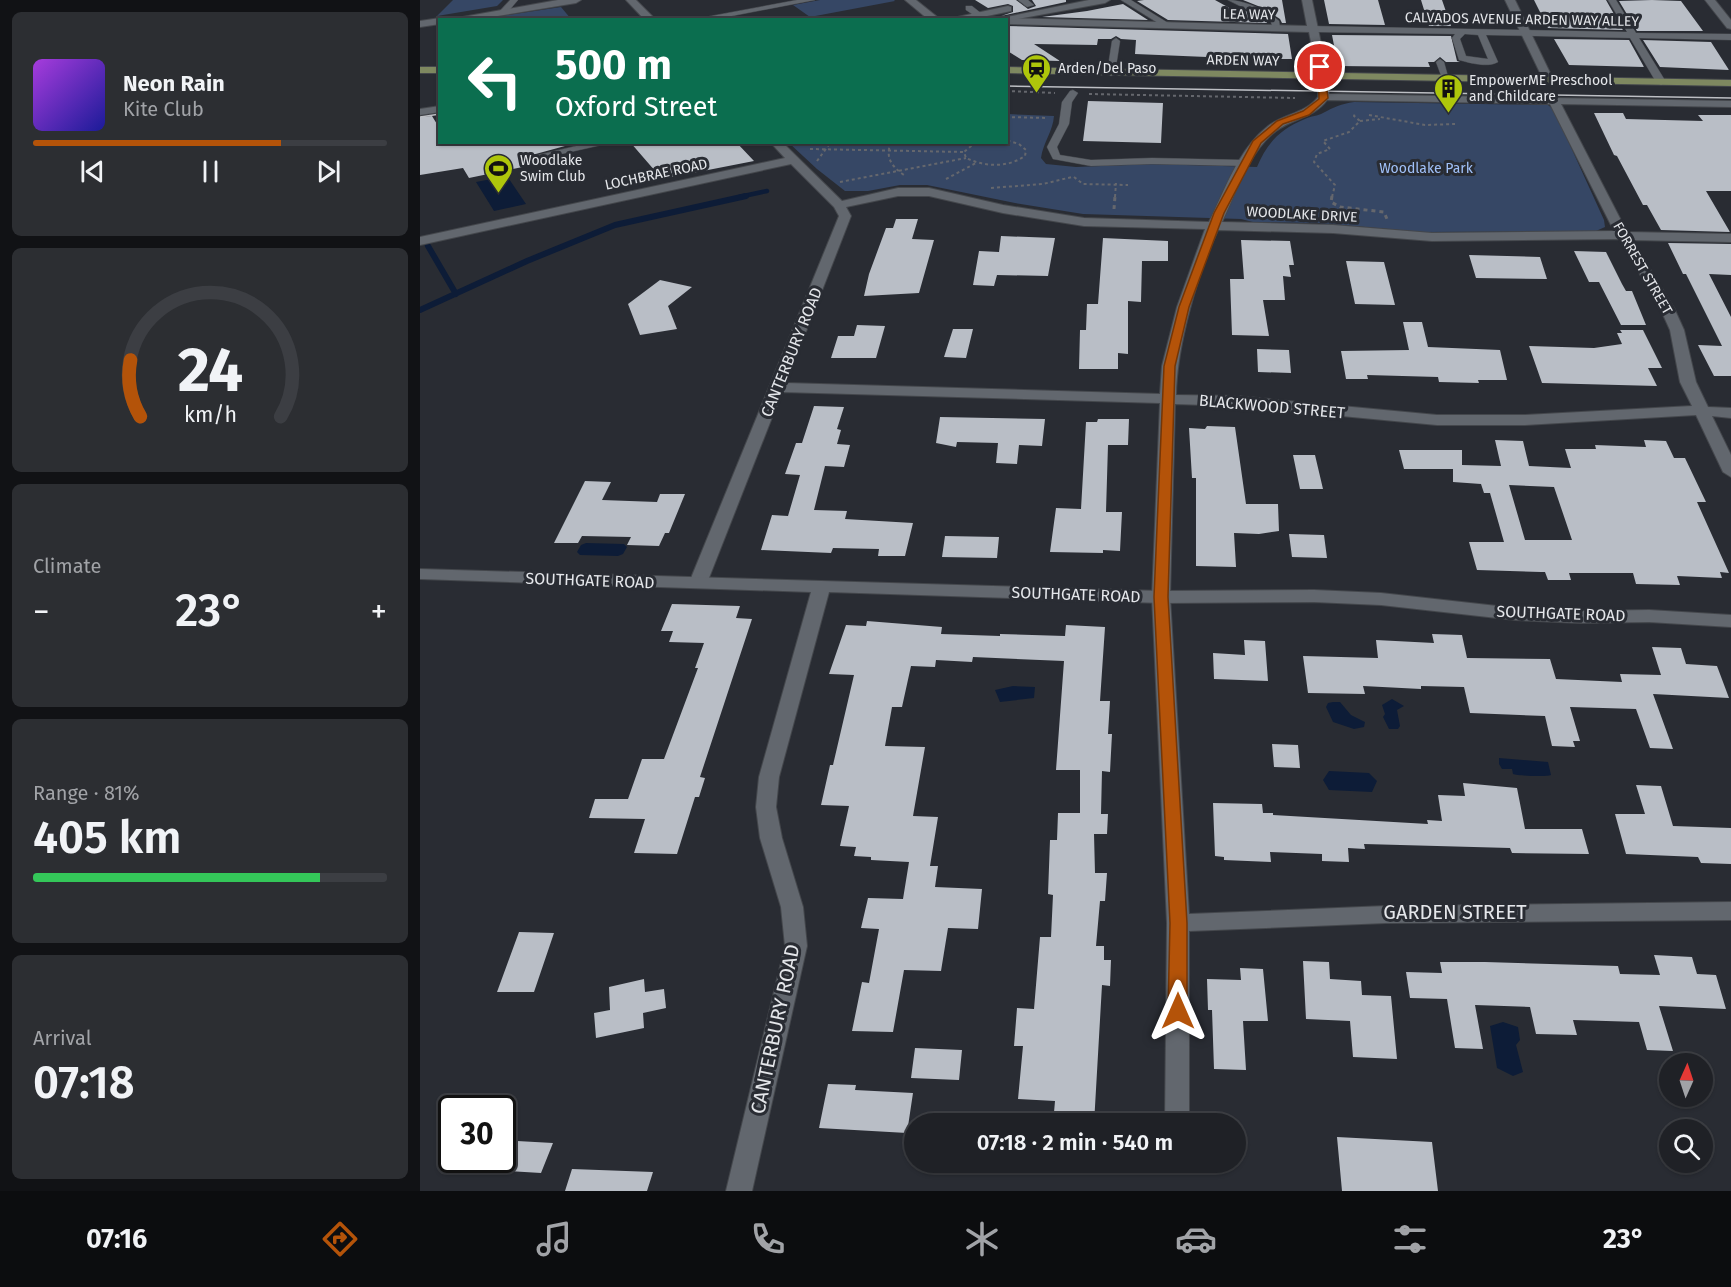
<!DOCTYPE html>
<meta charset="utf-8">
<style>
:root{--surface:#1f2126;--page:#2c2e32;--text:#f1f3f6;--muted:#a1a3a7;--line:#3c3e43;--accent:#b45309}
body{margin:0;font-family:"Fira Sans",sans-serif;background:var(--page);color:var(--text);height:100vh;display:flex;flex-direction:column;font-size:22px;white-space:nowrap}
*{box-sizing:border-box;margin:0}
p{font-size:20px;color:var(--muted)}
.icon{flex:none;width:33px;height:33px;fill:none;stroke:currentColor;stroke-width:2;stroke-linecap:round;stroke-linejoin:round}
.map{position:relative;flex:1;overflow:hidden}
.side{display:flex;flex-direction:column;gap:12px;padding:12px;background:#111215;width:420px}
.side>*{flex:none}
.hud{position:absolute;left:18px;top:18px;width:570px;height:126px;border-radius:0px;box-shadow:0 2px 4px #0004,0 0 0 2px var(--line);background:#0b6e4f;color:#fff;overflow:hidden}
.needle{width:39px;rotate:3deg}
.tools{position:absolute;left:1239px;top:1053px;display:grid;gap:12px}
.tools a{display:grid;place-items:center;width:54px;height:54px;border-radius:50%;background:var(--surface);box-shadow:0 2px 4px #0004,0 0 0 2px var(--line);font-size:30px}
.speed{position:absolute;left:18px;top:1095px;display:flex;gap:12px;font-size:30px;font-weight:700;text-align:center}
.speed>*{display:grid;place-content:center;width:78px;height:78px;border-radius:50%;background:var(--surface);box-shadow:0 2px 4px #0004,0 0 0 2px var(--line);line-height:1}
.speed .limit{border:3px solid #111;border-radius:9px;background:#fff;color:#111}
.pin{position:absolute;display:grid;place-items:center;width:51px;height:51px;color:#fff;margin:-26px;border:3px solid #fff;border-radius:50%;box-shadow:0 2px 6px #0007}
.me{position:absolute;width:66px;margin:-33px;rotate:0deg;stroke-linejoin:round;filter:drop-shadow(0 0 4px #0008)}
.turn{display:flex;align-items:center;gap:21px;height:126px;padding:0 18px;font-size:27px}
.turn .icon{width:78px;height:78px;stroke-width:2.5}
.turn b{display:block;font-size:42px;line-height:51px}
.big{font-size:45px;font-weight:600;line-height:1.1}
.side .widget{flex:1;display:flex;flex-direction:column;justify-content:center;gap:9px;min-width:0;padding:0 21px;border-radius:9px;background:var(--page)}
.side .dial{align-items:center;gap:0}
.dial svg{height:156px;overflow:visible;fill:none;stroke:var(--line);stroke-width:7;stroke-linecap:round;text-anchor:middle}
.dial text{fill:var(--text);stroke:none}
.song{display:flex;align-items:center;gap:18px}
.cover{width:72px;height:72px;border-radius:9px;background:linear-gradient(135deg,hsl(280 70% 55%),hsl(240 70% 35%))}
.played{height:6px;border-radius:3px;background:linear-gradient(90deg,var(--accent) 70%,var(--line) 70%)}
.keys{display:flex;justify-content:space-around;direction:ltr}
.heat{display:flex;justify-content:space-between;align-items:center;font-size:33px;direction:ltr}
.charge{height:9px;border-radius:4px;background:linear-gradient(90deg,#34c759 81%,var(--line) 0)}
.trip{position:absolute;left:484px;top:1113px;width:342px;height:60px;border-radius:30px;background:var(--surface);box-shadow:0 2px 4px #0004,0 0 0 2px var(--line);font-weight:600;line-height:60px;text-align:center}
.dock{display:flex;height:96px;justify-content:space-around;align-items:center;background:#0c0d0f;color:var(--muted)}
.dock .icon{width:42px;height:42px}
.dock .on{color:var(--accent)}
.dock b{font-size:27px;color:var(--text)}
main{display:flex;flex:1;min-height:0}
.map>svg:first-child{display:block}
.green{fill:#364765}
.water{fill:#0d1c37}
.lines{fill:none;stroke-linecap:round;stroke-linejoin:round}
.stream-far1{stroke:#0d1c37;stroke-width:4.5}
.stream{stroke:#0d1c37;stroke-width:6}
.building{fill:#b9bec6;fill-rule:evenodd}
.service-casing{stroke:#44474c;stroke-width:1}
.minor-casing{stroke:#44474c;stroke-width:2}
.tertiary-casing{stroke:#44474c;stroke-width:2}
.secondary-casing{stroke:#44474c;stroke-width:2}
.primary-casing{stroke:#44474c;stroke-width:2}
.path-far1{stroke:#65676d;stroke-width:2;stroke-dasharray:3 3;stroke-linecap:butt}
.path{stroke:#65676d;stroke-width:3;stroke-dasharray:4 4;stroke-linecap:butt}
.service{fill:#62676e;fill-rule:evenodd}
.minor{fill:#62676e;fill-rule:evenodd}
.tertiary{fill:#62676e;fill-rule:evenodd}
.secondary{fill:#62676e;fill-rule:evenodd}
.primary{fill:#7e8860;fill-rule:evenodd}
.tram{stroke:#bdbfc4;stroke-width:1.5}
.route{fill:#b45309;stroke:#753606;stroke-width:1.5}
.labels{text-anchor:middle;stroke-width:6;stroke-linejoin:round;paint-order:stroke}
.far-street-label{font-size:14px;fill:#e4e6ea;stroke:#292c33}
.far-poi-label{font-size:14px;fill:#e4e6ea;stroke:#292c33;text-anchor:start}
.far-park-label{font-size:14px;fill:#a1c1f9;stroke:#292c33}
.street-label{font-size:16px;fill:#e4e6ea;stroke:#292c33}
.near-street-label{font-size:20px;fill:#e4e6ea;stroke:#292c33}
</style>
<main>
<section class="side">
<div class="widget">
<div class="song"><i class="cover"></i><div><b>Neon Rain</b><p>Kite Club</p></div></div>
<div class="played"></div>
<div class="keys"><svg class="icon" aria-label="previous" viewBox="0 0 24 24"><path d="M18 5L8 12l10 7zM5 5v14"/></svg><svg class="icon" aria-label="pause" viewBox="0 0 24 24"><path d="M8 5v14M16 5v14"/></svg><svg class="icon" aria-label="next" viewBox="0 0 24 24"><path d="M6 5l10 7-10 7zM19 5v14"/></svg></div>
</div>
<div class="widget dial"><svg viewBox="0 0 100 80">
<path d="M14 69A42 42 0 1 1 86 69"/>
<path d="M14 69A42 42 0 0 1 9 40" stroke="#b45309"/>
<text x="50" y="56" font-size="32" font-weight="700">24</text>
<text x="50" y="72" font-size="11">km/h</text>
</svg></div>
<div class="widget"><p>Climate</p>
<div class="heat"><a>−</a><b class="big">23°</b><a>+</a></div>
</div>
<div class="widget"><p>Range · 81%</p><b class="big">405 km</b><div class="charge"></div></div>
<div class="widget"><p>Arrival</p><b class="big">07:18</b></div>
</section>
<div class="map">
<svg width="1311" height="1191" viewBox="0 0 1311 1191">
<rect width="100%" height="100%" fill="#292c33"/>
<path class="green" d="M33 0H83L77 6 17 16Z
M400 0H474L475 1 390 17 373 5Z
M141 7 151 19H72L74 17Z
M934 102 1128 105 1134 110 1184 220 1185 227 1176 231 1003 232 899 223 833 222 821 219 663 214 595 203 507 185H480L448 191H425L397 169 369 143 586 142 587 114 634 116C633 131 623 143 621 158L626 164 656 167 732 164 837 167C847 143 860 129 885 119 891 116 898 116 903 113 914 107 921 104 934 102Z"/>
<path class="water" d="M87 176 106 204 74 211 56 182Z
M166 543 204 544 207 547 203 554 198 556 160 555 157 552 161 545Z
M593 686 615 687 614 698 580 702 575 690Z
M972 699 984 706 977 710 980 726 978 729H969L963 717 965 714 962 705Z
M913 702H920L931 715 945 722 944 727 934 729 913 722 906 707 908 703Z
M1079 758 1128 762 1131 775C1127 777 1098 776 1093 774L1092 769H1082L1079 764Z
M909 771 949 773 957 781 952 792 909 790 903 780Z
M1083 1022 1098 1027 1100 1040 1096 1045 1103 1072 1093 1076 1077 1068 1070 1026Z"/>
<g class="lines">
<path class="stream-far1" d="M319 197 347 191"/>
<path class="stream" d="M8 246 36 294
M0 310 107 261 195 225 326 196"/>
</g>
<path class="building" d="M555 0H596L608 9 616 6 612 0H646V2L581 16 593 12V6L588 4 568 8Z
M724 0H795L824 16V10L848 23 748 20 717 1Z
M823 0H862L866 23H862L860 19 843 8Z
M904 0H958L965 25 909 24Z
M1001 0H1022L1031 26H1009Z
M1114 0H1186L1203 30 1128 28Z
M1232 0 1261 1 1283 31H1217L1199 1Z
M703 4 728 20 622 17 667 11Z
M586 26 868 34 872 59H850L849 56 787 57 715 54 716 40 701 39 696 36 691 39H678L677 45 614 44 640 61 602 60 586 50Z
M912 35 1031 36 1037 61 1040 62H1026L1020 57 1014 62H1008L1010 67 918 66Z
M1134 39 1209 40 1224 67 1149 65Z
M1223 40 1291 42 1309 70 1240 67Z
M668 101 743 103 741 143 663 141Z
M1174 113H1203L1206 119 1283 121 1278 115H1311V191H1286L1310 232 1241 230 1227 205H1223L1197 156 1194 155Z
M12 116 20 129V142H149L145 146 112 155 118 161 131 159 127 162 49 178 43 168 0 175V117Z
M210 142H316L334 161 242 179Z
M476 219H498L492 239 514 240 499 293 444 296 449 274 466 228H473Z
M581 236 635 238 628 276 577 275 574 286 553 285 559 251 579 252Z
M683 238 748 241V261H722L721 302 708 301V354L698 353V369H659L660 330H666L667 304H678Z
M821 240 870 241 874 265H869L871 277 863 276 865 300H843L849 336 812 335 810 279H824Z
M1248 243 1311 244V275L1289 274 1311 317V376H1294L1278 345 1302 346 1266 274H1263Z
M1154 251 1186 252 1202 284 1206 291H1212L1226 325H1201L1179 282H1169Z
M1049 255 1120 257 1127 279 1056 278Z
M926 261 964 262 975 305 935 304Z
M240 280 272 287 248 306 257 329 220 335 208 304Z
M983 322H1002L1008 347 1080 350 1087 380H1058L1059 383 1019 382 1018 377 947 375 948 379H926L921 351 989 350Z
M437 325 465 326 456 358H411L418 336H434Z
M533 329H553L546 358 524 357Z
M1200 330H1223L1242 368H1228L1237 386 1122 383 1109 346 1174 348 1202 344 1197 333H1202Z
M837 349 869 350 871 373 838 372Z
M394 406 424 407 417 429 421 430 417 444 430 445 424 467 405 466 394 510 427 511 425 519 493 523 485 556H458L459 549 413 548 411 553 341 550 352 515 368 516 380 475 365 474 376 443H382Z
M520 417 625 419 622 446 599 445 597 464 576 463 578 443 537 442 536 447 516 443Z
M678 419H709L708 445H688L686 512H702L700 551 683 550V553L630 552 636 508 661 509 666 422H677Z
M787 426 815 427 826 504H858L859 531 839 534 814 533 816 567 776 566V478H772L769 428 785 429Z
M1075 440 1103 441 1109 466 1151 468 1145 449H1176L1175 445 1226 447 1224 440 1246 441 1254 458H1265L1286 502H1277L1309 573 1300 572 1302 578 1257 576 1260 585 1216 584 1213 573H1149L1151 580H1128L1125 572H1121L1057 570 1049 542H1084L1070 493H1064L1061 484 1033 482V469H984L979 450H1042V465L1081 466ZM1089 485 1134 487 1152 540H1105Z
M873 455H895L903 489H880Z
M165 481 191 482 182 500 237 502 240 494H265L249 533H245L239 546 207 545 211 537 162 536 158 543H134Z
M869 534 904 535 907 558 872 557Z
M525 536 579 537 577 558 522 557Z
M252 604 320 606 316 618 332 619 280 777 285 778 279 797H275L257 854 214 853 225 819 169 818 175 799H208L222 759H244L278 668H275L284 643 249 642 253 631H241Z
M447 621 522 627 521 634 580 636V634L645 636 646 625 685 627 680 701H690L688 734H692L690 772 682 771 681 814H688L687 834H674L675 873H687L685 901H680L676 946H684V960H691L690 986 682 985 674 1124H633L635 1101 598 1099 603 1046H594L597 1008 614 1009 620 937H631L633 895 628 894 630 840H637L638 813H660V770H636L644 661 553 657 552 662 516 660 515 667 491 666 482 707H472L465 746 505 747 493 816 518 817 510 866H518L515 887 562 889 558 929 528 928 521 971 484 970 473 1032 432 1031 442 982 449 983 459 929 441 928 448 898 483 899 489 862 451 860V857L434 856 436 847 420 846 429 806 401 805 410 765H413L434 675 409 674 426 625 446 626Z
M1012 634 1042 635 1047 658 1130 659 1136 679 1202 682 1200 674 1241 675 1232 647 1261 648 1266 664 1297 666 1309 698 1233 694 1253 749 1230 748 1216 709 1150 707 1160 741H1153L1155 747 1132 746 1125 716 1050 713 1044 687 1001 686V689L943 686 945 694 888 693 883 656 958 658 956 640 1014 643Z
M824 640 845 641 848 681 794 679 793 653 825 655Z
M852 744 878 745 880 768 854 767Z
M1043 783 1097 788 1105 829H1162L1169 854 1092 853 1090 848 944 844 945 849 928 848 929 862 902 861V854L850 852 851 862 804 860V857L795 856 793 803 842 804 843 813H853V815L1008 824 1007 820 1022 821 1018 795 1045 796Z
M1216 785 1241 786 1253 826 1311 828V864L1281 863 1278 857 1206 854 1195 814H1225Z
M99 932 134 933 114 992H77Z
M1234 955 1272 957 1277 974 1296 975 1306 1009 1239 1006 1253 1051 1227 1050 1219 1022 1153 1020 1157 1035 1116 1034 1110 1007 1055 1005 1063 1049 1035 1048 1027 999 990 998 986 972 1022 973 1020 962H1065L1198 966 1200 974 1240 975Z
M883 961 909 962 910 979 941 981 942 995 971 996 977 1059 933 1057 930 1021 886 1019Z
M820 968 843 969 848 1021H823L826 1070 794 1069 792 1010H788L787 979 821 980Z
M224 979 225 992 244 989 246 1008 223 1013 224 1028 176 1038 174 1013 190 1010 189 987Z
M495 1048 542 1050 539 1080 491 1078Z
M408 1084 436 1085 435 1090 493 1093 487 1133 399 1128Z
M917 1137 1012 1142 1018 1191H922Z
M97 1141 133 1143 121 1173 86 1171Z
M152 1169 233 1172 227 1191H145Z"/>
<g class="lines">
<defs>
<path id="service" d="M90 0H98L86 14H80L79 12Z
M377 0H395L291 20H270Z
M598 0H608L614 5 607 7Z
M701 0H711L753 26 746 28Z
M808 0C824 0 847 10 859 21L860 28 853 30 851 22 846 19Z
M1188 0H1196L1216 33 1311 34V40L1219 38 1246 82 1241 85 1236 82 1210 38 1066 35 1078 62C1068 68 1050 63 1039 60L1032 38 1035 34 892 32 888 29 892 26 1207 32ZM1045 34 1058 35 1068 59 1046 56 1040 39Z
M546 6H552L562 14 555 16 546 10Z
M696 38 700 41 695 73 691 76 687 73 692 41Z
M1020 59 1024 62 1029 80 1022 78 1016 62Z
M653 90 658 93 652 102 649 124 637 147 640 155 671 160 732 158 825 160 830 163 825 166 732 164 671 166 633 159 627 147 639 124 642 102 650 91Z
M173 142H195L119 159 114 156Z"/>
<path id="minor" d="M485 0H496L521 20H509Z
M882 0H892L908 77 909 94 1311 101V107L1141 104 1207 232 1311 234V242L1212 240 1254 308 1264 330 1276 382 1288 407 1311 408V418L1292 416 1311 455V477L1303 472 1276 415 1105 425H1017L817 406 755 404 750 597 769 914 966 906 1311 902V920L966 923 769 931V1121L767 1124H745L747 923 732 597 740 403 362 392 287 583 284 587H272L269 583 419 216 414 207 371 164 0 245V237L365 158 350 142H362L422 201 478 188H509L583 205 664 218 789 222C805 190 818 150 847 127 862 114 885 114 898 97V77L889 32 586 24V20H582L586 18 887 26ZM907 100 1130 104 1194 231 1012 233 913 225 802 222C816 193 829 151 856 131 873 118 894 118 907 100ZM478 196H509L583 213 664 226 785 229 757 307 742 366 740 394 366 383 431 216 426 207ZM798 230 913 233 1012 241 1199 239 1240 308 1250 330 1260 382 1272 406 1105 415H1017L817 396 756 395C757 345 777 275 798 230Z
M1085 0H1095L1133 79 1132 81H1124L1123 79Z
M1285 0H1295L1311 20V29L1307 28Z"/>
<path id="tertiary" d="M0 569 741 591 894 590 961 593 1095 608 1161 611 1229 610 1311 615V627L1229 622 1161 623 1095 620 961 605 894 602 741 603 409 592 359 777 356 807 362 838 383 907 387 946 332 1191H306L365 946 361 907 340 838 336 807 339 777 391 592 0 579Z"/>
<path id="secondary" d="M138 0H161L156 3 53 20H26Z
M206 0H216L236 20H225Z
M669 0H690L685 3 586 21 572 20Z
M588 6 591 7V11L548 20H524Z
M20 18 24 20H20V24L0 27V21Z
M20 106V112L0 115V109Z"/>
<path id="primary" d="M0 67H20V73H0Z
M586 67 1311 80V86L586 73Z"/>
</defs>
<use href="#service" class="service-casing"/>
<use href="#minor" class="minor-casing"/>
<use href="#tertiary" class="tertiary-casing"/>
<use href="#secondary" class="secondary-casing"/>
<use href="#primary" class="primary-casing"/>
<path class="path-far1" d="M586 91 635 93
M669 94 875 98
M949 115 1005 125 1035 124
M586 117 628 118
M940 121 960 119
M471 142C465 157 471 166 484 175
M556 142 544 152 546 158C565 167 587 168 605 156L606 150 599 144 586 140
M390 149 544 152
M397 161 411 142
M654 177 663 184 708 185
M526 179 556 163
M420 182 546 158
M571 188 623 184 652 177
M695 197 696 183
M912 197 915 185 894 162 897 154 910 149 903 141 929 132 940 121 934 116 936 112"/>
<path class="path" d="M912 196 911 202 920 207 964 212 967 219
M694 209 695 196"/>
<use href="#service" class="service"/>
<use href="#minor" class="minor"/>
<use href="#tertiary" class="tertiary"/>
<use href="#secondary" class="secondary"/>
<use href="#primary" class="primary"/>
<path class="tram" d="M586 86 1311 98
M0 117 20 114"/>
</g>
<path class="route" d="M898 65 904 67 908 98 889 115 863 124 841 143 804 213 769 307 755 366 748 597 767 923V1011L764 1016 758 1018 751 1016 748 1011 750 923 734 597 744 366 759 307 794 213 833 141 857 121 883 111 899 99Z"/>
<defs>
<symbol id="station-pin" viewBox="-11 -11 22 30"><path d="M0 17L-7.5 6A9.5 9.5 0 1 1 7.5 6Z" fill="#aec60b" stroke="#292c33"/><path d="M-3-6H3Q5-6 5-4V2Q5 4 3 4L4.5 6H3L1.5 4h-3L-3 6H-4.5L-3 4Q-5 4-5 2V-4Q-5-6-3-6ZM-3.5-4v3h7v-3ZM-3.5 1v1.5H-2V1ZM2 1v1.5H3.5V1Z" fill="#111"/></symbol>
<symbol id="building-pin" viewBox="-11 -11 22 30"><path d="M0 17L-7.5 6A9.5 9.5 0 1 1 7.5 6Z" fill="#aec60b" stroke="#292c33"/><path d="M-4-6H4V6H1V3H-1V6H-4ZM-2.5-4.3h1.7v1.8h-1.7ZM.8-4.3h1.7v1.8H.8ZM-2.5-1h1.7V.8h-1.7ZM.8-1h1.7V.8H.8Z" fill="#111"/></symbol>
<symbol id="stadium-pin" viewBox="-11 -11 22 30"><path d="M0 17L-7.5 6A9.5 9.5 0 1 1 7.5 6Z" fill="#aec60b" stroke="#292c33"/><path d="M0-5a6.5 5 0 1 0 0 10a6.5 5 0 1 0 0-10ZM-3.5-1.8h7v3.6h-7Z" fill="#111"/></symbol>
</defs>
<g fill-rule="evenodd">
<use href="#station-pin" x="600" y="52" width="33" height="45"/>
<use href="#building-pin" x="1012" y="72" width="33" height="45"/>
<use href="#stadium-pin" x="62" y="152" width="33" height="45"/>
</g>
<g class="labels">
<g class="far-street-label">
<text transform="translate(829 14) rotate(1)" y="5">LEA WAY</text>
<text transform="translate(1102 19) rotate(1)" y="5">CALVADOS AVENUE ARDEN WAY ALLEY</text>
<text transform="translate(823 60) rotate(1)" y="5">ARDEN WAY</text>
<text transform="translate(236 174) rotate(-12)" y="5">LOCHBRAE ROAD</text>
<text transform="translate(882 214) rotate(3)" y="5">WOODLAKE DRIVE</text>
<text transform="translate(1223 268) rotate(60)" y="5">FORREST STREET</text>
</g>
<g class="far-poi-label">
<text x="638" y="73">Arden/Del Paso</text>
<text x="1049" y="85">EmpowerME Preschool<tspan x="1049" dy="16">and Childcare</tspan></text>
<text x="100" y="165">Woodlake<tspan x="100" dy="16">Swim Club</tspan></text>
</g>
<g class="far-park-label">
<text x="1006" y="173">Woodlake Park</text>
</g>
<g class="street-label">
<text transform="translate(371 352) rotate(-68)" y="6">CANTERBURY ROAD</text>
<text transform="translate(852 406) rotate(5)" y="6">BLACKWOOD STREET</text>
<text transform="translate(170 580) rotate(2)" y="6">SOUTHGATE ROAD</text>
<text transform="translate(656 594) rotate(2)" y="6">SOUTHGATE ROAD</text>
<text transform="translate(1141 613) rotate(2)" y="6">SOUTHGATE ROAD</text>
</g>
<g class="near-street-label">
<text x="1035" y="919">GARDEN STREET</text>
<text transform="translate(355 1029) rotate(-78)" y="7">CANTERBURY ROAD</text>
</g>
</g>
</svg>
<div class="tools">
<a><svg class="needle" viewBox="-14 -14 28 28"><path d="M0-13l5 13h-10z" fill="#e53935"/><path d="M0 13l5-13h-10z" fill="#a1a3a7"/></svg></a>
<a><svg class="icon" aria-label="search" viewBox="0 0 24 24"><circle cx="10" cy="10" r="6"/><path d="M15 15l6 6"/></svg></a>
</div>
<div class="speed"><div class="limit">30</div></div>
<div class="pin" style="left:900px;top:67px;background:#d93025"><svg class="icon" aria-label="arrive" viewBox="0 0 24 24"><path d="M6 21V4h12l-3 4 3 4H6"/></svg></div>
<svg class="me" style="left:758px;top:1011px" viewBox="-20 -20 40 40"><path d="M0-17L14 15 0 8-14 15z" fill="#b45309" stroke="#fff" stroke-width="4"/></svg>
<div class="trip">07:18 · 2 min · 540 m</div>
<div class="hud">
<div class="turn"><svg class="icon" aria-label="left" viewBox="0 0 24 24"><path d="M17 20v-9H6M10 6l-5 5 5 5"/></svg><div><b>500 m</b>Oxford Street</div></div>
</div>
</div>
</main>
<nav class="dock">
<b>07:16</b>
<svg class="icon on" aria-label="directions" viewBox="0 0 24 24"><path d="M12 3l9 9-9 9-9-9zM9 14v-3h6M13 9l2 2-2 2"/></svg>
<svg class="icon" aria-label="music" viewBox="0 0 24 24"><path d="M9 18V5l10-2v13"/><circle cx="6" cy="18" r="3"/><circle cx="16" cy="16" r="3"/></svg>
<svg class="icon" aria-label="phone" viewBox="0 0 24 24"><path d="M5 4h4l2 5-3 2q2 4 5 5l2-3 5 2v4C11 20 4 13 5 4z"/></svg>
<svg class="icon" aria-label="climate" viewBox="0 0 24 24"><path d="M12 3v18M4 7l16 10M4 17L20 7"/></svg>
<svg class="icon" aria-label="car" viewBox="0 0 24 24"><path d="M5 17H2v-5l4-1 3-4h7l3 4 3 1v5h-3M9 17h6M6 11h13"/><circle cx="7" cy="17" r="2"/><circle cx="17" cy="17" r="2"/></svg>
<svg class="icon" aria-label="filters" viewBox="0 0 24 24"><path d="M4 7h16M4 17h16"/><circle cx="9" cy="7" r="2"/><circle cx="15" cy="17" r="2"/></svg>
<b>23°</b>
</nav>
